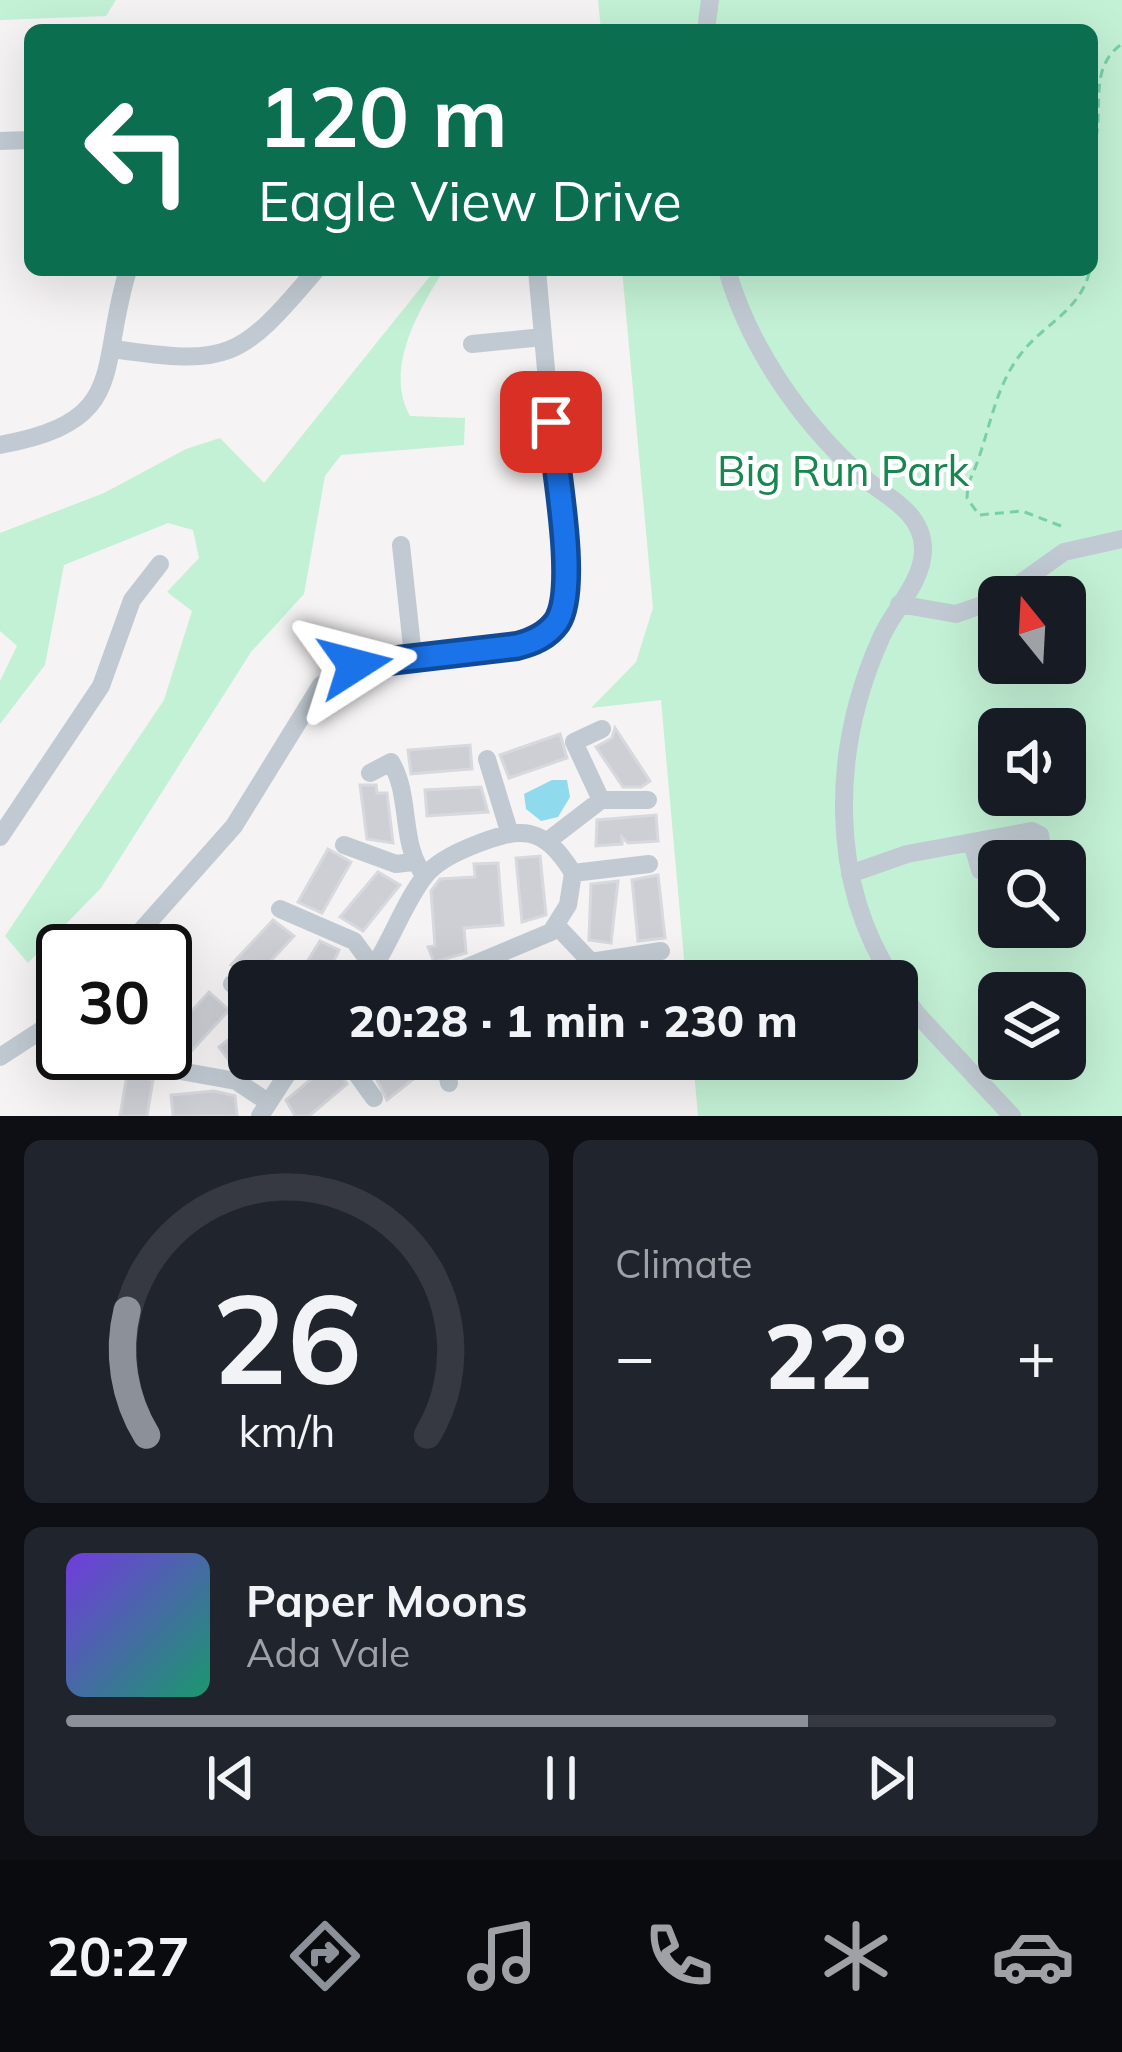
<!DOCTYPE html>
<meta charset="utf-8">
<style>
:root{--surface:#171b24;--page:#20242c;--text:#f1f3f6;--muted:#9ea1a6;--line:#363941;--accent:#8c9099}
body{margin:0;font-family:Mulish,sans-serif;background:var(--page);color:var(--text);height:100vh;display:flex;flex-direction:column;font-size:45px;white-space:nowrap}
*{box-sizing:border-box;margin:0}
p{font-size:39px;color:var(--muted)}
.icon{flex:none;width:66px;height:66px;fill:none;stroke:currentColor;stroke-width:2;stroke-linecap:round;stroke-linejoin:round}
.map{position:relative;height:1116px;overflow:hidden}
.panel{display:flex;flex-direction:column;gap:24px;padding:24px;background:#0d0f14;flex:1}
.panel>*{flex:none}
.banner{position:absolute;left:24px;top:24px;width:1074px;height:252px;border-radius:18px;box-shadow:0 12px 48px #0002;background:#0b6e4f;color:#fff;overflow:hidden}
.needle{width:78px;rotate:342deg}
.tools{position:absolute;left:978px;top:576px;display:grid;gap:24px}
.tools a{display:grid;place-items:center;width:108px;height:108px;border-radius:18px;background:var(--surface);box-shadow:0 12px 48px #0002;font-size:60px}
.speed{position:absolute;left:36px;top:924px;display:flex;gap:24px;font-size:60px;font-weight:700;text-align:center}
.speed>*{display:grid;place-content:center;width:156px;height:156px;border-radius:50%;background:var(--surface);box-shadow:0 12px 48px #0002;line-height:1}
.speed .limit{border:6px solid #111;border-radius:18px;background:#fff;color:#111}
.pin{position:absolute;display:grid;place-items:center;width:102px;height:102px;color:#fff;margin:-51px;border-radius:24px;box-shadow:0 6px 18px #0006}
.me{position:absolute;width:132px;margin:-66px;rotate:81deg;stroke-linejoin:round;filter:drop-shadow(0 0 9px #0008)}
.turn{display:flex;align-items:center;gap:42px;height:252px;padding:0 36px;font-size:54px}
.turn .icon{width:156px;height:156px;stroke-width:2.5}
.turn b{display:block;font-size:84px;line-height:102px}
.big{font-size:90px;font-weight:800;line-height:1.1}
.panel .widget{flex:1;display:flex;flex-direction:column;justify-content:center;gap:18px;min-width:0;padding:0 42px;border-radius:18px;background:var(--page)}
.panel .dial{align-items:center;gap:0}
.dial svg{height:312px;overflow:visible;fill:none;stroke:var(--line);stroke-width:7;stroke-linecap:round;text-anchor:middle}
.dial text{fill:var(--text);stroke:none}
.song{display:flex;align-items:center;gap:36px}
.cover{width:144px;height:144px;border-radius:18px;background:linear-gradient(135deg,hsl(260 70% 55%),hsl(160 70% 35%))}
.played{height:12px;border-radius:6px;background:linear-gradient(90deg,var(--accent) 75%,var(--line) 75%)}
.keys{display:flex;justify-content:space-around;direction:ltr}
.heat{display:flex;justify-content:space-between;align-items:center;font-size:66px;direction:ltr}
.panel .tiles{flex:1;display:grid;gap:24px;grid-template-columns:1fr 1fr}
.widget:last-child{grid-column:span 2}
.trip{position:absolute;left:228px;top:960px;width:690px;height:120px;border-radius:18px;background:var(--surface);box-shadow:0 12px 48px #0002;font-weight:800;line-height:120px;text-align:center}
.menu{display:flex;height:192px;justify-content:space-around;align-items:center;background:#090b0e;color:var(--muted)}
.menu .icon{width:84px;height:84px}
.menu .active{color:var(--accent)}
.menu b{font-size:54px;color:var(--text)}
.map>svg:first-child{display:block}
.green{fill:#c3f1d5;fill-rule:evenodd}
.water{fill:#90daee}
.building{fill:#cdcfd5;stroke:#d7d9de;stroke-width:3}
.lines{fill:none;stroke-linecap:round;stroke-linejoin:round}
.path{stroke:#7ad0a6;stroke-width:3;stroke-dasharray:9 6;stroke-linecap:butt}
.minor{stroke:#c1cad2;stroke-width:18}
.route-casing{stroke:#114b97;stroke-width:30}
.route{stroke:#1a73e8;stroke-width:21}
.labels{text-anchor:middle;stroke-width:9;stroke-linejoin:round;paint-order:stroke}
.park-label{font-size:42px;fill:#17864f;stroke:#fff}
</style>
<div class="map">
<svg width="1122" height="1116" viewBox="0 0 1122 1116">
<rect width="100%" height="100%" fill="#f5f3f3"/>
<path class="green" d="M0 0H116L106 16 0 20Z
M598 0H1122V1116H698L693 1059H897V981H686L661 700 591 708 636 662 653 608 622 270H1092V30H601ZM999 597H1065V663H999ZM999 729H1065V795H999ZM999 861H1065V927H999ZM999 993H1065V1059H999Z
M435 270H444C418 311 384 369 410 416L465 418 464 445 341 455 325 476 304 594 251 652 101 888 28 963 5 936 164 700 192 611 167 592 199 558 193 530 168 523 64 565 45 665 0 724V681L17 646 0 631V533L104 493 186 449 220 438 264 483Z"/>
<path class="water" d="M552 780H567L570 797 558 817 541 821 526 809 524 794Z"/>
<path class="building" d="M615 728 650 781 641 787H623L596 747 612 738Z
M560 734 567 758 509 778 500 755Z
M470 745 472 769 411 774 408 750Z
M360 785H376L377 793H387L393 843 367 839Z
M481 787 488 812 427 816 425 790Z
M656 815 658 841 628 843 622 837V844L596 846 597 820Z
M328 849 351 862 322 913 298 902Z
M540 856 546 915 522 922 516 858Z
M498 863 503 925 464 928 466 953 434 962 428 947 435 946 431 891 440 879 475 877 474 864Z
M378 872 400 885 363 931 340 917Z
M658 875 665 938 638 941 632 880Z
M618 881 611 943 589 940 591 884Z
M273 920 294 936 254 979 231 965Z
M320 941 339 950 324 981H295Z
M573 962 584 981H536Z
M209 992 229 1010 186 1057 166 1039Z
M249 1024V1058L234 1067 219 1047Z
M393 1059H431V1065L387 1100 374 1074Z
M458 1059H518V1062L461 1077Z
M333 1061 347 1084 309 1116H295L286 1100Z
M127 1075 153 1080 147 1116H120Z
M214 1091 235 1096 237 1116H173L171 1095Z"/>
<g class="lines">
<path class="path" d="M1092 152C1107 116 1085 69 1122 44
M1092 195V233
M1061 526 1022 511 979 515 967 498 968 484C989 442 991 393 1020 355 1044 323 1080 312 1090 270"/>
<path class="minor" d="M706 30 710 0
M0 141 30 140
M727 270C750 349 800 420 860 475 885 496 922 511 923 548 924 581 893 610 881 638 832 747 827 879 894 981
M472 344 543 337
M113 349C229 366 240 360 316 270
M0 445C130 421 97 371 128 270
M401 545 413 656
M1001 597 1064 552 1122 539
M899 604 956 614 999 599
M487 759 509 831
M370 773 391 762C412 797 399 845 425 876
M601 800 574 742 602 729
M0 837 101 686 132 600 160 564
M549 840 601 800H648
M344 845 396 864 413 862
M973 846 980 870 999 871
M573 873 649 864
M850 874 907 854 1032 831 1040 835 1043 854 1038 861
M280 909 354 941 374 968
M556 925 591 962 598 981
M123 951 234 826 321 685 370 660 517 647C547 638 562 622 566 591L537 270
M591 962 661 951
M374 968 412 981
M365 981C387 951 405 900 425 876 436 862 457 852 472 846 522 826 543 825 573 873
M434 981 551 932 568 905 573 873
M232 984 249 992
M897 986 917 1014 1012 1116
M0 1057 63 1016
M346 1059 374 1098
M444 1059 449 1083
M147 1065 236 1081 268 1102
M260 1116 297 1059"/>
</g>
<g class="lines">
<defs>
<path id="route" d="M355 665 517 646C533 642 547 636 557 622 579 589 555 465 551 422"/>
</defs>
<use href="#route" class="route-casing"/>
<use href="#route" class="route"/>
</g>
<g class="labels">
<g class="park-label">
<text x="843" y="486">Big Run Park</text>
</g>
</g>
</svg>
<div class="tools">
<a><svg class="needle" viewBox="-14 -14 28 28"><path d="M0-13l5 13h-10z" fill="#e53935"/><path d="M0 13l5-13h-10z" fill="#9ea1a6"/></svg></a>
<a><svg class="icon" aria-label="sound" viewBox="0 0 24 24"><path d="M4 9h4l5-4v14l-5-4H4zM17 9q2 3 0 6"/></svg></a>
<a><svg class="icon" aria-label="search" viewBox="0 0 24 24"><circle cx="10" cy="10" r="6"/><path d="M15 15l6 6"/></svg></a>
<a><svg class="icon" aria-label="layers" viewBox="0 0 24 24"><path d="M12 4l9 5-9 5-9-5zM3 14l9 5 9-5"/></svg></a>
</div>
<div class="speed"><div class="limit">30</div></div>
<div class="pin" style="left:551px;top:422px;background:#d93025"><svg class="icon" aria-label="arrive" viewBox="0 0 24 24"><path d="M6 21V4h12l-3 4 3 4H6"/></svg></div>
<svg class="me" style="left:355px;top:665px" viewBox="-20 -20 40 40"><path d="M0-17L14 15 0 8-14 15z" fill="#1a73e8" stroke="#fff" stroke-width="4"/></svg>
<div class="trip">20:28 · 1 min · 230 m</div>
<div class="banner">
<div class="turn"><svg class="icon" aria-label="left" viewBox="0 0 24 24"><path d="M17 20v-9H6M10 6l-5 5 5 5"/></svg><div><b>120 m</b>Eagle View Drive</div></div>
</div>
</div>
<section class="panel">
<div class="tiles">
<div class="widget dial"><svg viewBox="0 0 100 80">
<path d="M14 69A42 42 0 1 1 86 69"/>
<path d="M14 69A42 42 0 0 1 9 37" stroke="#8c9099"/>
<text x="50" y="56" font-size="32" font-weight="700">26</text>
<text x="50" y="72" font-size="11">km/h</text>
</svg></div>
<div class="widget"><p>Climate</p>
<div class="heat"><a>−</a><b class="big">22°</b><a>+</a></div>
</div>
<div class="widget">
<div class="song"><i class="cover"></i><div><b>Paper Moons</b><p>Ada Vale</p></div></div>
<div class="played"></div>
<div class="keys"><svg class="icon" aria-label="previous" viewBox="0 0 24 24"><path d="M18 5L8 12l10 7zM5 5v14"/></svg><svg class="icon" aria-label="pause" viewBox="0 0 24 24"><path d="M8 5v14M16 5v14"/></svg><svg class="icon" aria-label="next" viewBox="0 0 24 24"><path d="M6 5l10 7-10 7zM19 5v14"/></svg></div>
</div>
</div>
</section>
<nav class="menu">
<b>20:27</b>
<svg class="icon active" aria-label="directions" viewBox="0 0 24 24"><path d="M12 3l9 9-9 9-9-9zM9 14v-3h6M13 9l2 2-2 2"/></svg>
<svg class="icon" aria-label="music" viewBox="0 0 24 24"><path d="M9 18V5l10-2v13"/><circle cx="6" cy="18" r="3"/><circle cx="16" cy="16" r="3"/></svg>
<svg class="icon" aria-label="phone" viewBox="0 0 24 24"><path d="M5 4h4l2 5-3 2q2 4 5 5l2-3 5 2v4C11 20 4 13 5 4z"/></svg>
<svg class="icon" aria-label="climate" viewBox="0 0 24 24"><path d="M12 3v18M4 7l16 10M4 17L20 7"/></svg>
<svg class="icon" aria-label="car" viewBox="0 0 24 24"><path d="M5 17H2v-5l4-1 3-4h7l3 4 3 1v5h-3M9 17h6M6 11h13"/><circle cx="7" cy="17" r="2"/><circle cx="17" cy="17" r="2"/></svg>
</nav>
